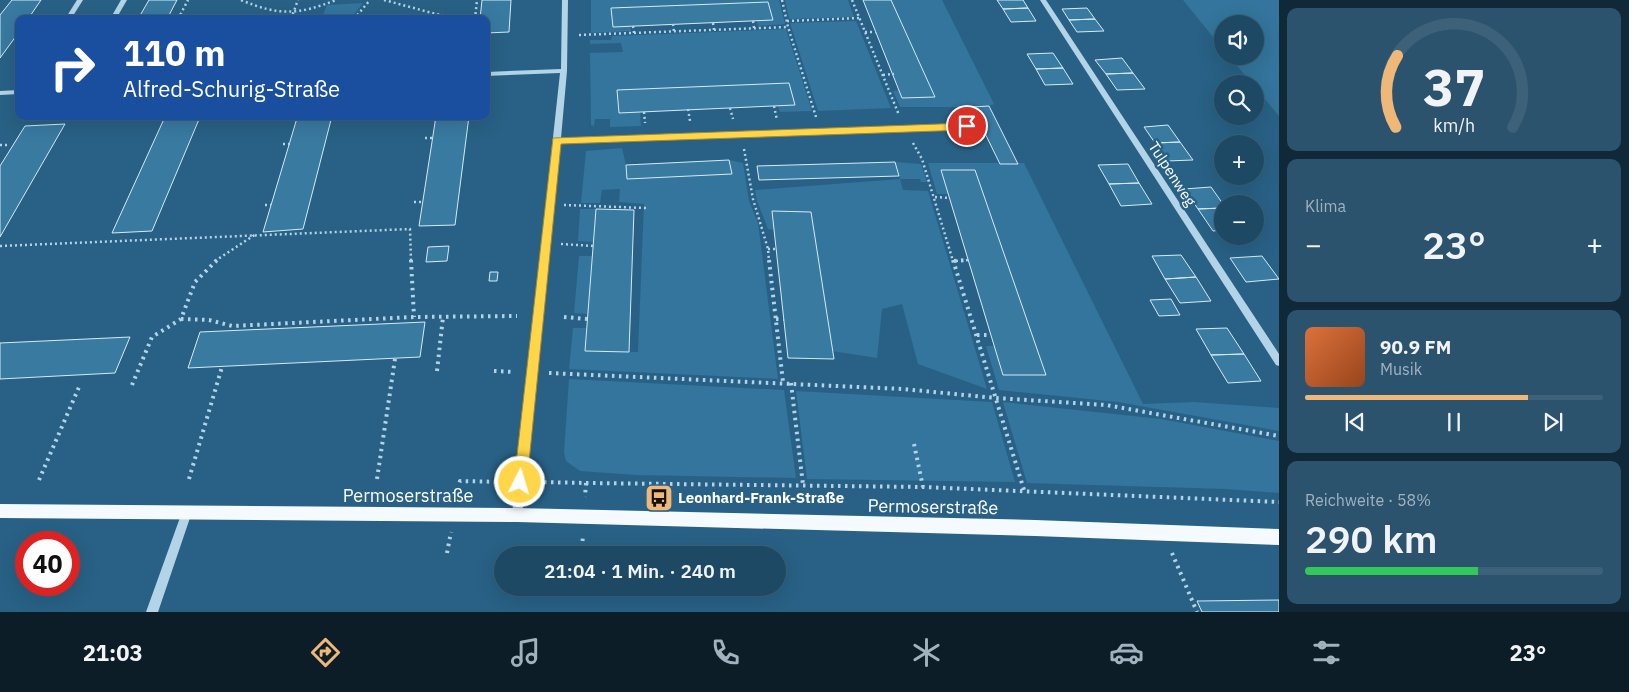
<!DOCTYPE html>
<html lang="de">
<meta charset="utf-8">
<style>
:root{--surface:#1e4964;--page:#2b536d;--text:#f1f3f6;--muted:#a1b2bf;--line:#3c6178;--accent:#efb879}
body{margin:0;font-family:"IBM Plex Sans",sans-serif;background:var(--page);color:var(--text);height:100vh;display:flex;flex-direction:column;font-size:19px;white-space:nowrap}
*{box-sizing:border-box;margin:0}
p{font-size:16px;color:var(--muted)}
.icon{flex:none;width:28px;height:28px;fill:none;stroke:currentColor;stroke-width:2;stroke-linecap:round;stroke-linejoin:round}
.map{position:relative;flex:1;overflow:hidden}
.drawer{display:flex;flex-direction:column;gap:8px;padding:8px;background:#102837;width:350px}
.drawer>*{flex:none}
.guide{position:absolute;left:15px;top:15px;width:475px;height:105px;border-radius:10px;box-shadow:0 5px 20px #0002,0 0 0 1px var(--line);background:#1a4fa0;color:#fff;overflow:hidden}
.tools{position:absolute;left:1214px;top:15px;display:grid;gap:10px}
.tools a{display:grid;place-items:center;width:50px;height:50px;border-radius:50%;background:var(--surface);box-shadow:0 5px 20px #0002,0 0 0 1px var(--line);font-size:25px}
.speed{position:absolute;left:15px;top:531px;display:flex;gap:10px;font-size:25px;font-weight:700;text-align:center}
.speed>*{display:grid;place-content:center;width:65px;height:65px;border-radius:50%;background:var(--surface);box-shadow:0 5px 20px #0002,0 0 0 1px var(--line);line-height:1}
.speed .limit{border:8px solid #d22;background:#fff;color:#111}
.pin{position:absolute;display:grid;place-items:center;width:42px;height:42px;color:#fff;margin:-21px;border:2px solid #fff;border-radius:50%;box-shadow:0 1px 5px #0007}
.me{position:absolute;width:55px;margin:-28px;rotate:5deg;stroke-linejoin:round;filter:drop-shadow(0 0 4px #0008)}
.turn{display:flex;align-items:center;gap:18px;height:105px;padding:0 25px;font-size:22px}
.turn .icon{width:65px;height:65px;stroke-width:2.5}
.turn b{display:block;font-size:35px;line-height:42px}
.big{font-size:38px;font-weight:600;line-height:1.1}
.drawer .tile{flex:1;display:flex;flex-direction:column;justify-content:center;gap:8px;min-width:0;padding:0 18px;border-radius:10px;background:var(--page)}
.drawer .dial{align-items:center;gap:0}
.dial svg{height:130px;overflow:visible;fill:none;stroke:var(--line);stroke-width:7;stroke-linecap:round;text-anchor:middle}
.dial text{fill:var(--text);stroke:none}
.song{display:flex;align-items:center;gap:15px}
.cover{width:60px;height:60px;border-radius:8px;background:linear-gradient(135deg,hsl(20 70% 55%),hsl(20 70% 35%))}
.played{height:5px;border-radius:2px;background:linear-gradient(90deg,var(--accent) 75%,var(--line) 75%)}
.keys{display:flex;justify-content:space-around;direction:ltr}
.heat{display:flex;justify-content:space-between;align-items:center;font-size:28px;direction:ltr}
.charge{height:8px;border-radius:4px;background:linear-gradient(90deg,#34c759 58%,var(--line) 0)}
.trip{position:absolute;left:494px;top:546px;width:292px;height:50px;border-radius:25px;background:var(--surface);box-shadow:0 5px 20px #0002,0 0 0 1px var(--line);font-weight:600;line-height:50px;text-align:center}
.menu{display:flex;height:80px;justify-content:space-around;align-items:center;background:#0c1d28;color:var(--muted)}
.menu .icon{width:35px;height:35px}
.menu .active{color:var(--accent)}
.menu b{font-size:22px;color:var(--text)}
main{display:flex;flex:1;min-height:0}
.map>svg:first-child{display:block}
.green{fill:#33759c}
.building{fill:#397aa1;stroke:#d6eaf6}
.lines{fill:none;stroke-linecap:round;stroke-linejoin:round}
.path-far1{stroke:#b3d4e7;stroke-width:2.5;stroke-dasharray:2 3;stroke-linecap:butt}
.path{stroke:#b3d4e7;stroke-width:4;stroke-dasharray:2.5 4.5;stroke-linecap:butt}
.minor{fill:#b3d4e7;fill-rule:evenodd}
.major{fill:#f4fafe;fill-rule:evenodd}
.route{fill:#ffd54a;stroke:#a68a30}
.labels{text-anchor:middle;stroke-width:5;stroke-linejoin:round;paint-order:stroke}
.street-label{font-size:15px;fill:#fff;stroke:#286185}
.poi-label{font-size:15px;font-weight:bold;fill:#fff;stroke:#286185;text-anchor:start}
.near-street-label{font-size:18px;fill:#fff;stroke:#286185}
</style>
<main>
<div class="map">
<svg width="1279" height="612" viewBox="0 0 1279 612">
<rect width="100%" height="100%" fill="#286185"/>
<path class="green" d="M591 0H779L785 24 758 26 757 21 773 20 768 3 611 9 613 27 630 26 631 31 591 33Z
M785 0H848L854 17 789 19Z
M891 0H942L994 104 989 106 972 107H900L893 91 899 90 935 96Z
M1183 0H1279V116L1255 87V84H1252L1229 56H1255V24H1222V48Z
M363 3 353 16 322 17 327 5Z
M856 21 891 108 818 111 790 23Z
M786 29 812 111 780 112 778 106 795 105 789 83 618 90 619 112H640L641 126 610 127V119H595L594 126 591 125 590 53 623 52 621 43 590 44V40H611L612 36Z
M622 148 626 165 729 160 743 163 749 201 758 223 778 379 569 369 573 328H586L585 351 638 352 644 204 619 202 620 189 602 190 600 203H581L586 151Z
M895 162 921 164 927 182H921L920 179H900L903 190 928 191 987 389 918 364 902 304 882 309 877 358 832 351 772 211 774 230 768 229 757 201 755 190 900 179Z
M928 163H1024L1143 404 1194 402 1279 408V431L1118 402 999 390 986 346H995L1003 375H1046L975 170H941L948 194H937Z
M580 209H596L593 242 578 241Z
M579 256H592L588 314 574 313Z
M569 379 784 390 796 478 636 475 580 471 566 461 564 452Z
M796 391 992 402 1015 482 807 479Z
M1003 402 1161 419 1279 441V493L1226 489 1027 483Z"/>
<path class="building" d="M12 0H41L28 19H19V32L0 58V15Z
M149 0H177L167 19H138Z
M482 0H511L509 32 486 33V19H480Z
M863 0H891L935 97 902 98Z
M997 0H1023L1028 8 1003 9Z
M768 2 773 20 613 27 611 8Z
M1028 8 1036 21 1011 22 1003 9Z
M1087 8 1095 19 1069 20 1062 9Z
M1095 19 1104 31 1077 32 1069 20Z
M1053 53 1063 68 1036 69 1027 54Z
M1122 58 1133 73 1106 74 1095 60Z
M1063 68 1073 84 1045 85 1036 69Z
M1133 73 1145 89 1117 90 1106 74Z
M789 83 795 105 619 113 617 90Z
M989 106 1018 164H1000L972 107Z
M332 116 303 229 263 232 297 118Z
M436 116H469L455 225 419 226Z
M200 117 152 231 112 233 164 119Z
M65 124 0 237V166L25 126Z
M1168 125 1180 142 1155 143 1144 127Z
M1180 142 1193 160 1167 161 1155 143Z
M729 160 732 174 627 179 626 165Z
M895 162 899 176 759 180 757 166Z
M1128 164 1139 183 1109 184 1098 165Z
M941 170H975L1046 375H1003Z
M1139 183 1152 204 1121 206 1109 184Z
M1211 187 1223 204 1222 208 1198 209 1184 189Z
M1222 208V230L1213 231 1198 209Z
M596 209 634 210 629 352 585 351Z
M772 211 811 212 834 359 788 358Z
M449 246 447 261 426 262 428 247Z
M1181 255 1196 277 1165 279 1152 256Z
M1262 256 1279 279 1246 282 1230 258Z
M490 272H498L497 281H489Z
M1196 277 1211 301 1180 303 1165 279Z
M1171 299 1180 315 1159 316 1150 300Z
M425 322 420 357 188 368 200 332Z
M1227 328 1244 354 1211 355 1196 329Z
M130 337 115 373 0 379V343Z
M1244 354 1261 381 1228 383 1211 355Z
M1279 600V612H1202L1197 601Z"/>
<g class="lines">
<path class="path-far1" d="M241 0C279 16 298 15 336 0
M384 0 436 14 465 19
M782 0 788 27 816 117
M852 0 899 115
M178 19 188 0
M291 19 298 0
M354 19 370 0
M475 19 477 0
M753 21 754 28
M787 21 860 18
M713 23 714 30
M673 24 674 32
M633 26 634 33
M865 32H876
M579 35 788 27
M883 75 894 74
M774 106 777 120
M730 108 733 119
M688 109 690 121
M644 112 645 123
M425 138H433
M913 143 922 159 953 261
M283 144H290
M0 145H9
M744 149 753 199 768 249 769 261
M935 197 949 198
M414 202H423
M265 205H271
M564 205 646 208
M561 244 593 246
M0 246 410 229 411 261
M768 249H776
M215 261 256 234
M956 261 968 260"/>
<path class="path" d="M411 260 414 317
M769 260 783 382
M953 260 1024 490
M954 261 968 260
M564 317 587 319
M181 319 209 320 232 326 414 317 517 316
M776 319H784
M977 335H991
M437 371 443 317
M494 371 515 372
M549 373 903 389 996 398 1106 405 1279 436
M791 383 803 485
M132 385 152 337 181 319 195 282 217 260
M914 444 923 487
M189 479 222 367
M377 479 395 359
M39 480 79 387
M537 482 586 483 585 497
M586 483 923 487 1279 502
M457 496 460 481 503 482
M447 553 451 532
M1172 553 1197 612
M581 555 583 536"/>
<path class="minor" d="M77 0H83L71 19H65Z
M121 0H127L116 19H110Z
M562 0H568L567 71 561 138 967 124 971 126 967 128 560 143 522 515 521 519 517 520 513 519 512 515 560 73 486 76V72L561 69Z
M1040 0H1046L1279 354V366L1276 365Z
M19 90V94L0 95V91Z
M187 507 191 508 192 512 158 612H146L182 512 183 508Z"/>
<path class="major" d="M0 504 517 508 1035 520 1279 529V545L1035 536 517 522 0 518Z"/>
</g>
<path class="route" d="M967 123 972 126 967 130 561 144 527 482 525 487 520 488 516 487 514 482 553 138Z"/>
<defs>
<symbol id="bus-square" viewBox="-11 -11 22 22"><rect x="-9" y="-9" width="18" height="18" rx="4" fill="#efb879" stroke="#286185"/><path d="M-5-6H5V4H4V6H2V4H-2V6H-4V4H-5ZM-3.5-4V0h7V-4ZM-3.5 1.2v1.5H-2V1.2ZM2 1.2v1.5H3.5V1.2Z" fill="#111"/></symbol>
</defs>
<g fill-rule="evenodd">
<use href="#bus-square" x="643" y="482" width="32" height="32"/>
</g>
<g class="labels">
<g class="street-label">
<text transform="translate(1172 174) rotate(57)" y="5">Tulpenweg</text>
</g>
<g class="poi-label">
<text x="678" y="503">Leonhard-Frank-Straße</text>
</g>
<g class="near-street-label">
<text x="408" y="502">Permoserstraße</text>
<text transform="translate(933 507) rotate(1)" y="6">Permoserstraße</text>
</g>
</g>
</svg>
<div class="tools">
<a><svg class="icon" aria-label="sound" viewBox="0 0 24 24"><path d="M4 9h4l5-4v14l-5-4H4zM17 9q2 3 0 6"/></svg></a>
<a><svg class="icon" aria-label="search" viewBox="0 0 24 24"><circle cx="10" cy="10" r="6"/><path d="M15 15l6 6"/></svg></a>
<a>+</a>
<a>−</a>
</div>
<div class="speed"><div class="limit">40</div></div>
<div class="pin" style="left:967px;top:126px;background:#d93025"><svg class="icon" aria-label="arrive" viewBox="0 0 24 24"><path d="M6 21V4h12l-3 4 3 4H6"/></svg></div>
<svg class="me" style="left:520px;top:482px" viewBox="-20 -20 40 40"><circle r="17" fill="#ffd54a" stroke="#fff" stroke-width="3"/><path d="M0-11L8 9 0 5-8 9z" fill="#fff"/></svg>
<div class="trip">21:04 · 1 Min. · 240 m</div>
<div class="guide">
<div class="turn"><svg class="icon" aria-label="right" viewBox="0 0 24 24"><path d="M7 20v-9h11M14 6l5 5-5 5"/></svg><div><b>110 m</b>Alfred-Schurig-Straße</div></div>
</div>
</div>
<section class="drawer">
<div class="tile dial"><svg viewBox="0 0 100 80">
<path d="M14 69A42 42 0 1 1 86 69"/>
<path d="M14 69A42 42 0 0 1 15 25" stroke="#efb879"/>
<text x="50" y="56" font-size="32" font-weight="700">37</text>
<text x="50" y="72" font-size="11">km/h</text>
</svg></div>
<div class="tile"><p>Klima</p>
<div class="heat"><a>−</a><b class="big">23°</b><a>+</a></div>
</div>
<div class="tile">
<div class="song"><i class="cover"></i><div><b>90.9 FM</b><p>Musik</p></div></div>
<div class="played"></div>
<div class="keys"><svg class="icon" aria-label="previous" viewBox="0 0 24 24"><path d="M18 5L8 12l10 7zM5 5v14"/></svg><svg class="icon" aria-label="pause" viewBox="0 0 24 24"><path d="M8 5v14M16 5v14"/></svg><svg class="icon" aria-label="next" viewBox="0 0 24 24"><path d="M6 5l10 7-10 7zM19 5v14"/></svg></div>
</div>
<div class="tile"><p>Reichweite · 58%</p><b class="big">290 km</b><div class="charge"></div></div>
</section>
</main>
<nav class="menu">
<b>21:03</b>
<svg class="icon active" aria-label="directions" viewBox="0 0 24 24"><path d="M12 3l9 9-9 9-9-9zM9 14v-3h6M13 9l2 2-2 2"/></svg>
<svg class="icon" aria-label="music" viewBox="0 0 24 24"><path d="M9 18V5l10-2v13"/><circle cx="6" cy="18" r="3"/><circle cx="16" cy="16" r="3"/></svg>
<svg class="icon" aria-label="phone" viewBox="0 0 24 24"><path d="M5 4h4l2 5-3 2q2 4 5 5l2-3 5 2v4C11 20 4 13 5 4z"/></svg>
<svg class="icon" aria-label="climate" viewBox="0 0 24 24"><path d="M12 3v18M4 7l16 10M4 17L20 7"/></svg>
<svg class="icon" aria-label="car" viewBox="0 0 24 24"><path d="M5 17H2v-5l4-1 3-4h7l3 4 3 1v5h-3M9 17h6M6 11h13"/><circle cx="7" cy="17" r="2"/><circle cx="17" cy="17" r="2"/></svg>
<svg class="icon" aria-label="filters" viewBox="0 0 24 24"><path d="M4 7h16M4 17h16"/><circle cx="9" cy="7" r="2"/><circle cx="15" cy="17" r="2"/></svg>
<b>23°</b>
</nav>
